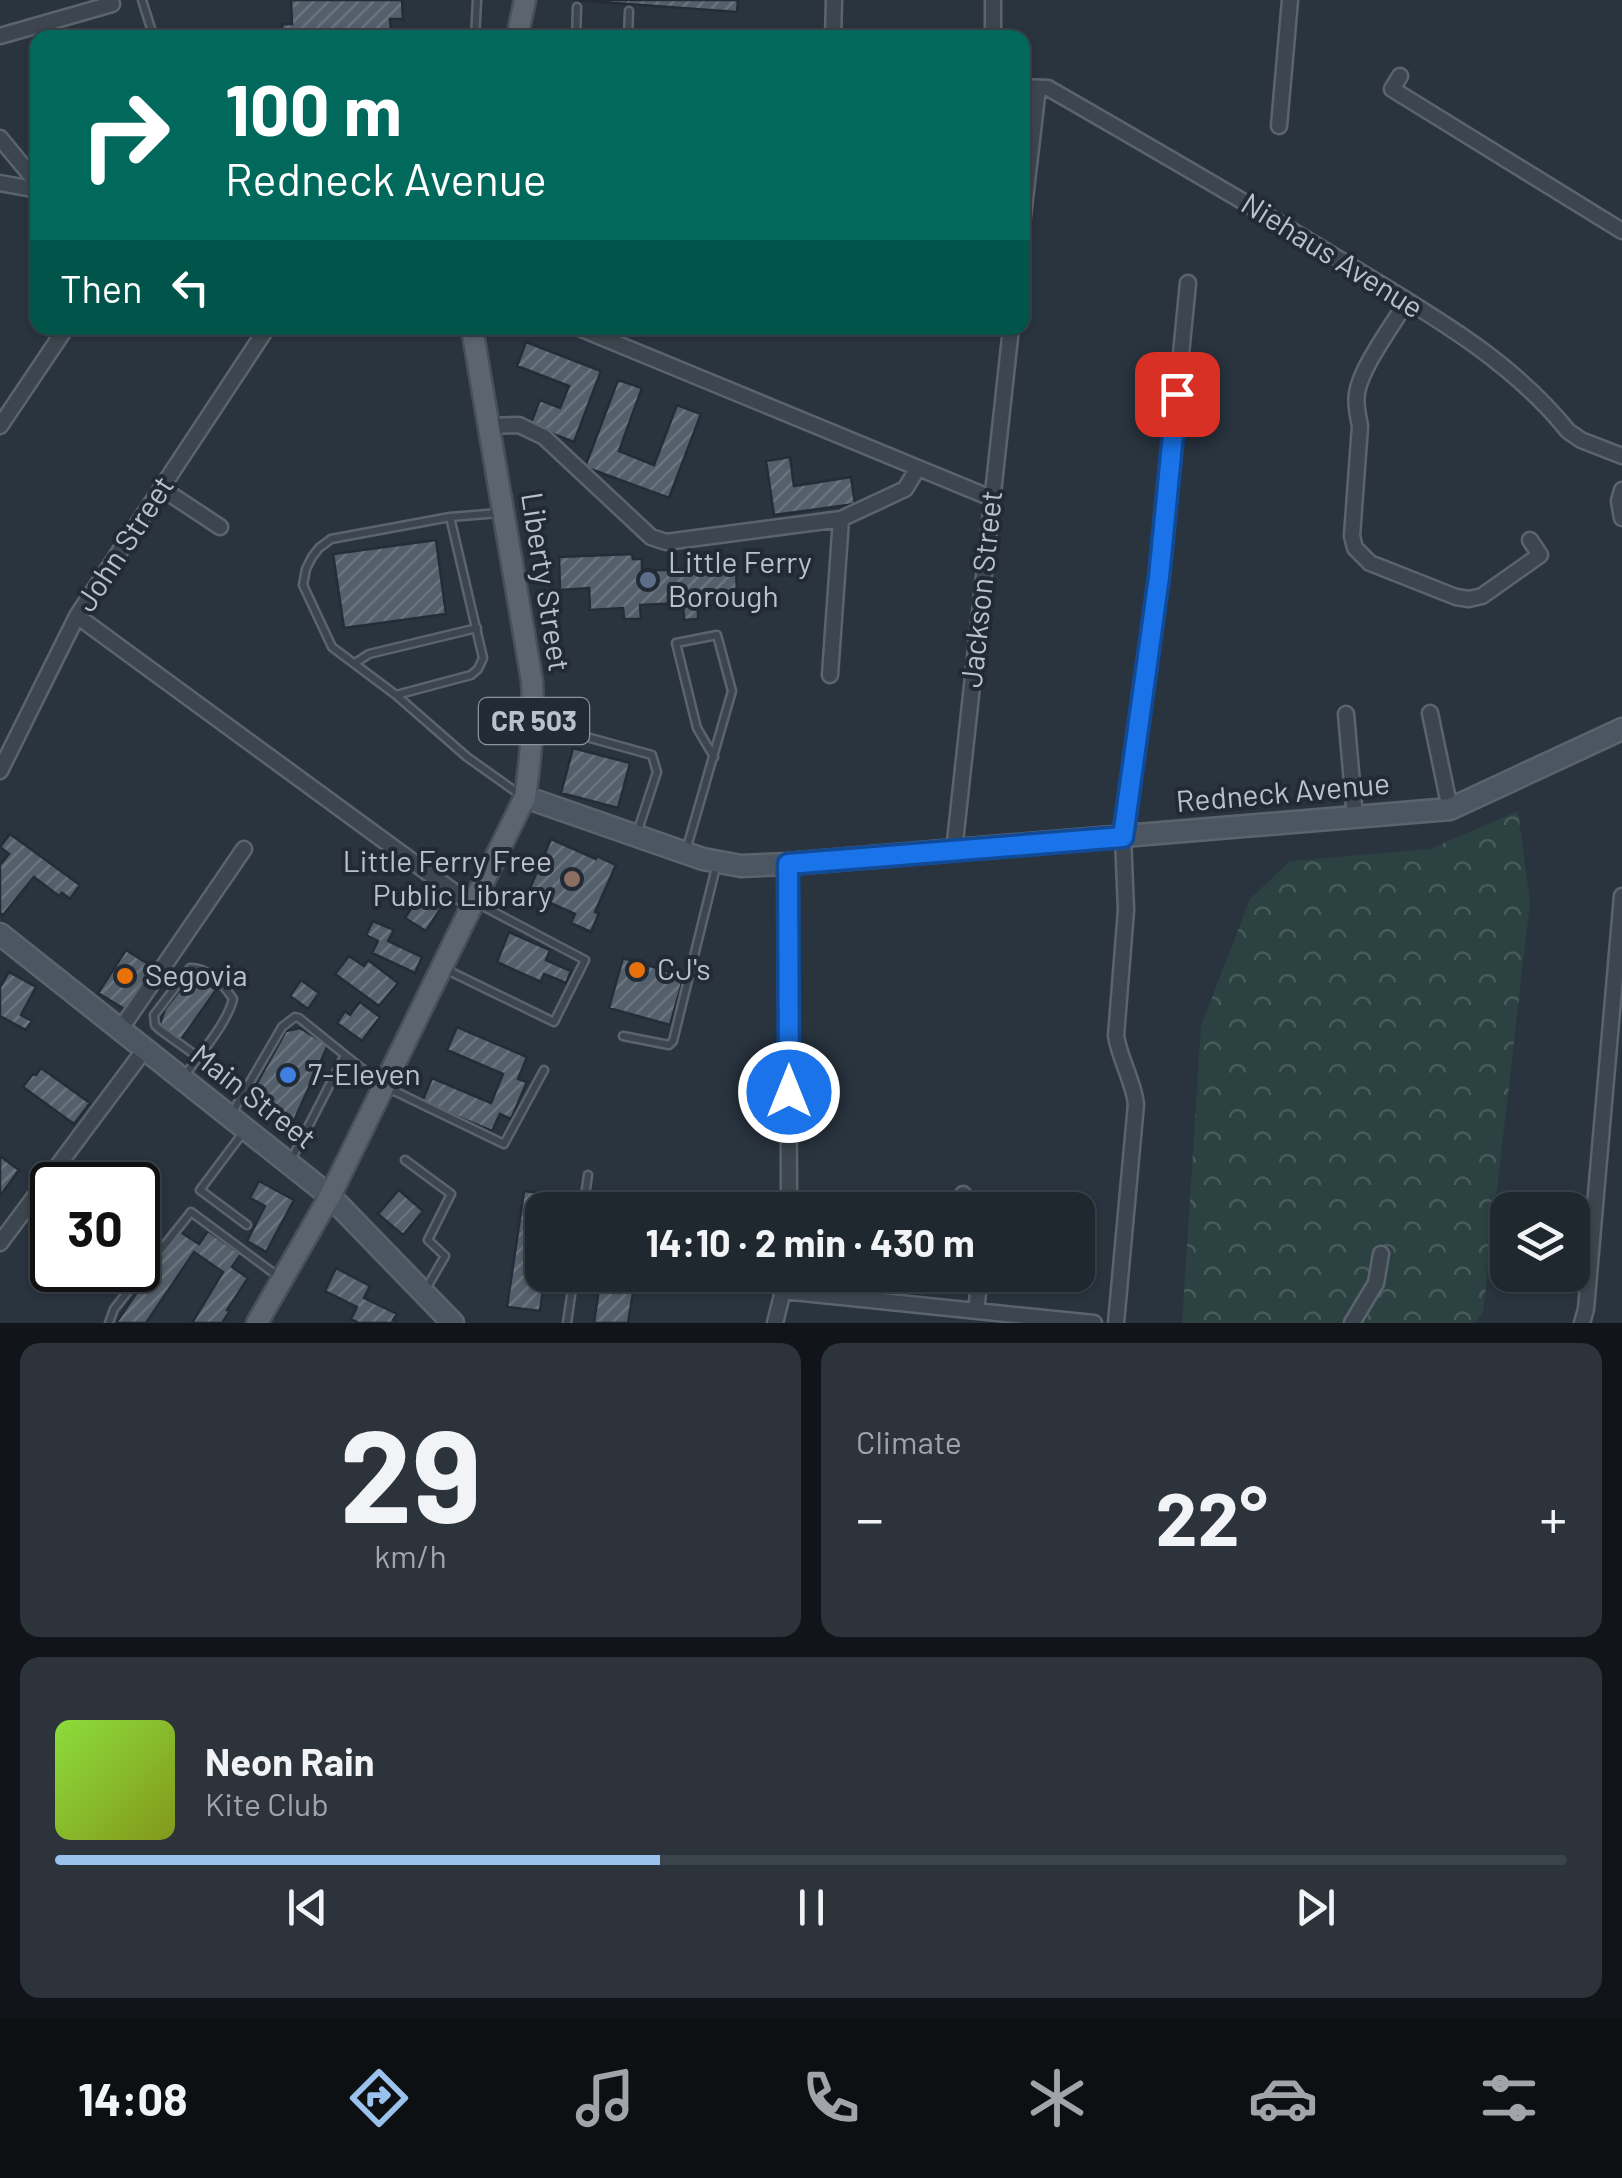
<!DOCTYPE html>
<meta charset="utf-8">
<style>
:root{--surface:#1f272f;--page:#2c333b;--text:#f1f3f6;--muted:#a1a5aa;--line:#3c444b;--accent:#9bc1ed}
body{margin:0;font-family:Barlow,sans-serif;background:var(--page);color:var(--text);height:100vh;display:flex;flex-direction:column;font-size:38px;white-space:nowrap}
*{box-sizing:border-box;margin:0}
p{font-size:32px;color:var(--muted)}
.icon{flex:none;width:55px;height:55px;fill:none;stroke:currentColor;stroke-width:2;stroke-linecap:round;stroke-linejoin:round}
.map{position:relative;height:1323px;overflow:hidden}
.panel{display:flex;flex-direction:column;gap:20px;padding:20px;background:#11151a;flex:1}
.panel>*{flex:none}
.banner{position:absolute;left:30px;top:30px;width:1000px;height:305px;border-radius:20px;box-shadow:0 2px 8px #0004,0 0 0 2px var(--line);background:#00695c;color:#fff;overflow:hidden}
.controls{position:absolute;left:1490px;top:1192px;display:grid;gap:20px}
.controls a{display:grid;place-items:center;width:100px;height:100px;border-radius:20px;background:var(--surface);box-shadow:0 2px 8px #0004,0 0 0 2px var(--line);font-size:50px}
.speed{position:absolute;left:30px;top:1162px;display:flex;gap:20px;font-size:50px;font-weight:700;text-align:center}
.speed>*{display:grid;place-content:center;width:130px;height:130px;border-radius:50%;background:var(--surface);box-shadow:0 2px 8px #0004,0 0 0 2px var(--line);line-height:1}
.speed .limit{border:5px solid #111;border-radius:15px;background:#fff;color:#111}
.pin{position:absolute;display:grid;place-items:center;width:85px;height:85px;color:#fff;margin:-42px;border-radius:20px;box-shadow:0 5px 15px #0006}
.me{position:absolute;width:110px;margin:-55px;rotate:0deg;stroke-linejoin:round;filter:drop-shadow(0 0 8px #0008)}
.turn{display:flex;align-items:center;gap:35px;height:210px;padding:0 30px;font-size:45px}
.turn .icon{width:130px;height:130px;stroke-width:2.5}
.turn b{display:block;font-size:70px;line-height:85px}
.then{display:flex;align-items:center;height:95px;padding:0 30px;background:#0003;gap:20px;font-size:38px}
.big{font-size:75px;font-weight:700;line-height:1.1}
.panel .card{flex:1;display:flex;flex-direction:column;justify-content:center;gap:15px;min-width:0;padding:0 35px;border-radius:20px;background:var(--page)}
.panel .dial{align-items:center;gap:0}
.dial b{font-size:130px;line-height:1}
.song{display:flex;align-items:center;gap:30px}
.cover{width:120px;height:120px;border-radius:15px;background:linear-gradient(135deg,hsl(90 70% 55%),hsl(70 70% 35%))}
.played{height:10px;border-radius:5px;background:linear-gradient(90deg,var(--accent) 40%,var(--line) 40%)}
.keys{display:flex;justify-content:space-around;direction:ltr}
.heat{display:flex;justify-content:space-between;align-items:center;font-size:55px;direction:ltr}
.panel .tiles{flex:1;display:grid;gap:20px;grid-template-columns:1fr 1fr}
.card:last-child{grid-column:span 2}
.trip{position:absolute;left:525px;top:1192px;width:570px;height:100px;border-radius:20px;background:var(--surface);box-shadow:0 2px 8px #0004,0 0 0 2px var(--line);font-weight:700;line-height:100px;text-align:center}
.tab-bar{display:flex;height:160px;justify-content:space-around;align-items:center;background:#0c1013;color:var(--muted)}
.tab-bar .icon{width:70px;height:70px}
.tab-bar .current{color:var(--accent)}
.tab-bar b{font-size:45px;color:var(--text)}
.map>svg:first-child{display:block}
.forest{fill:url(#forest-crowns)}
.building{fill:url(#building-hatch);stroke:#242d37;stroke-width:2.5}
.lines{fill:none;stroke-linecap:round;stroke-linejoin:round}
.lane-casing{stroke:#5b646d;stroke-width:11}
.street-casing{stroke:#5b646d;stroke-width:19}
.secondary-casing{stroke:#5b646d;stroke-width:25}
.primary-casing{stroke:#474f59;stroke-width:25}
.lane{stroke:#3d464f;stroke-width:6}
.street{stroke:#3d464f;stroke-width:14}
.secondary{stroke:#4c5662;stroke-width:20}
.primary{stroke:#5c656f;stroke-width:20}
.route-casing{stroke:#114b97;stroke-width:25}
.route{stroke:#1a73e8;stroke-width:18}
.service-dot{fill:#5c6f8a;stroke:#222b35;stroke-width:4}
.education-dot{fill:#8d6e63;stroke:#222b35;stroke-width:4}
.food-dot{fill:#e8710a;stroke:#222b35;stroke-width:4}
.shop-dot{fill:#3f7fe0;stroke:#222b35;stroke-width:4}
.labels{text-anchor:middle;stroke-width:8;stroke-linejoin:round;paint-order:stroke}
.shield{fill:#222b35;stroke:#8c949d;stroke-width:2.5}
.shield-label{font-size:28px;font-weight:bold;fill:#bac1ca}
.street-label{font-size:30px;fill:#bac1ca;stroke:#222b35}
.poi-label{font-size:30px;fill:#bac1ca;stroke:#222b35;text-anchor:start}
</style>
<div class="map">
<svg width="1622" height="1323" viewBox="0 0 1622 1323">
<defs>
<pattern id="forest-crowns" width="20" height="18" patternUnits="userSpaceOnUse" patternTransform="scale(2.5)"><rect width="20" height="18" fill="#2c4141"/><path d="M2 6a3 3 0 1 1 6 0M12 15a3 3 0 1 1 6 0" fill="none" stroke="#485b5b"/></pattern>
<pattern id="building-hatch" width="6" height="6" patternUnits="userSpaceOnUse" patternTransform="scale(2.5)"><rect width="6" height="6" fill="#535f6a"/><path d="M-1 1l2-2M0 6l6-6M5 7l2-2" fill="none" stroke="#6a747e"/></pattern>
</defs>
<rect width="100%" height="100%" fill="#29343f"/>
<path class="forest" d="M1518 811 1530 902 1483 1311 1476 1323H1182L1201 1026 1250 899 1290 861 1430 849Z"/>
<path class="building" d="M291 0H402L403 19H390L391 30 327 32V38H279L283 24H292Z
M573 0H738L737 12Z
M526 342 601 371 574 442 530 425 540 400 560 408 569 386 517 366Z
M618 380 642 388 619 451 654 465 677 405 701 414 669 498 585 467Z
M790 457 794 486 851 477 855 504 774 515 766 461Z
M436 540 446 614 344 628 333 554Z
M632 554 633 559H642V571L736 567 737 597 729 598 730 604 698 606V619L684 620 683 603 640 605 641 619H624L623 608 590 610 589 588 560 590 559 557Z
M573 748 630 763 618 808 561 793Z
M10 834 80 885 70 899 62 893 59 896 34 877 3 915 0 913V865L9 854 0 847Z
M551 839 596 859 597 856 616 865 595 912 599 913 591 932 571 923 575 914 528 893Z
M422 892 443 905 426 931 405 918Z
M373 921 394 930 388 941 422 957 415 973 372 953 378 941 366 935Z
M509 932 550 950 546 960 571 971 566 983 544 974 541 982 497 962Z
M126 950 153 967 126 1010 98 993Z
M349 956 364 966 368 960 398 983 379 1006 335 974Z
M623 958 684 976 670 1025 609 1008Z
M9 972 36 987 21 1015 32 1021 26 1030 0 1016V987Z
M193 973 216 990 180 1041 159 1027 165 1009Z
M301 980 319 993 308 1009 290 996Z
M360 1002 380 1017 362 1041 337 1023 345 1011 350 1015Z
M457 1027 527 1057 518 1079 527 1082 511 1119 500 1114 492 1131 422 1102 432 1078 491 1103 503 1074 447 1050Z
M300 1028 328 1045 292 1125 285 1121 283 1124 247 1101 286 1031Z
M41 1068 90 1103 74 1124 23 1087 33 1074 36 1075Z
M0 1156 19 1170 0 1196Z
M259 1181 294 1200 266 1252 247 1241 265 1206 250 1198Z
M399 1190 423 1211 403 1235 378 1214Z
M524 1191 556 1195 554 1210H542V1275H545L540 1311 507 1307Z
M179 1231 199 1244 208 1231 241 1254 232 1267 248 1278 227 1310 230 1311 222 1323H192L223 1272 194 1252 146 1323H116Z
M336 1268 370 1286 364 1298 397 1314 393 1320 399 1323H359L351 1319 357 1307 325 1291Z
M601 1275H636L628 1323H594Z"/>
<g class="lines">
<defs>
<path id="lane" d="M142 0 154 38
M475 38 477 0
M576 38 577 7
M628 38 629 11
M499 513 450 517 331 539 319 548 312 557 306 569 303 585 332 647 396 695 467 757 519 794
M355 663 369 654 477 628
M396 695 471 675 478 669 483 658 450 517
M536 733 583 736 652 755 657 772 638 830
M687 847 732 691 717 635 676 643 697 728 714 757
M447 970 554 1022 585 960 475 902
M623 1036 669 1045 673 1041 717 863
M183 1078C199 1055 227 1024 233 999 224 985 208 967 190 968L154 1015 155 1025 159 1029 198 1057
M232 1113 282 1027 295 1017 299 1018 345 1055
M242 1134 200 1190 247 1225
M405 1160 451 1194 428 1240 445 1256 427 1287
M290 1162 345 1055 384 1086 504 1144 544 1070
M583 1210 588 1175
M109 1323 114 1309 191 1212 279 1277
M567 1323 574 1275"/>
<path id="street" d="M993 0V38
M0 36 112 4 109 0
M833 38 834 0
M1400 76 1392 89 1622 231
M1022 87 1048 88C1147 145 1246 202 1344 262 1422 310 1509 357 1568 431L1581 440 1622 456
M1279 126 1290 0
M0 138 38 184
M0 183 38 190
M1022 225 1038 88
M1407 301C1393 325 1361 367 1357 393 1355 405 1358 415 1360 426L1352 536 1355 548 1370 563 1456 597 1469 599 1482 596 1540 555 1530 540
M579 328 991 498
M0 426 66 328
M488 426 519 425 544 437 651 537 666 542 841 519
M161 488 220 527
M1622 490 1619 501 1622 518
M77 616 472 905
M830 675 841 519 905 489 918 468
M1430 713 1450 809
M1346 714 1355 817
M0 771 77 616 267 328
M954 851 1011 328
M788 864 789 1210
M120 1030 244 849
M963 1194 976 1210
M0 1243 145 1049
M783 1291 1094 1323
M976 1311 980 1275
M775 1323 783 1291 784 1275
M1116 1323 1136 1104C1133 1080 1120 1060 1116 1036L1126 910 1123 837 1159 577 1188 283
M1352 1323 1376 1283 1381 1254
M1582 1323 1586 1309 1622 896"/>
<path id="secondary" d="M525 797 703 859 741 866 788 864 1450 809 1622 729
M0 934 330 1196 453 1323"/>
<path id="primary" d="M517 38 525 0
M257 1323 330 1196 525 797C531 758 534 721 532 681L472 328"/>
</defs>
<use href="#lane" class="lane-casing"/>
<use href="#street" class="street-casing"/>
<use href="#secondary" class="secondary-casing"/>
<use href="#primary" class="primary-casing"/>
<use href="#lane" class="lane"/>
<use href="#street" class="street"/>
<use href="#secondary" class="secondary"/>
<use href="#primary" class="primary"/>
</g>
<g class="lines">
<defs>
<path id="route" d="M789 1092 788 864 1123 837 1159 577 1177 394"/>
</defs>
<use href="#route" class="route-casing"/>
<use href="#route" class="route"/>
</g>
<circle class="service-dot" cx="648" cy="580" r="10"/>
<circle class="education-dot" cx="572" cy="879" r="10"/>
<g class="food-dot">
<circle cx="637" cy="970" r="10"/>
<circle cx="125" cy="976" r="10"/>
</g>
<circle class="shop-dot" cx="288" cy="1075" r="10"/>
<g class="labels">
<rect class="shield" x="479" y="698" width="110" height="46" rx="8"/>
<g class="shield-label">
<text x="534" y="731">CR 503</text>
</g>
<g class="street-label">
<text transform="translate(1332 256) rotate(32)" y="10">Niehaus Avenue</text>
<text transform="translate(125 544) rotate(-57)" y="10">John Street</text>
<text transform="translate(545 582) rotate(81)" y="10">Liberty Street</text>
<text transform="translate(982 589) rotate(-84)" y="10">Jackson Street</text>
<text transform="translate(1283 793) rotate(-5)" y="10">Redneck Avenue</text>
<text transform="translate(253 1097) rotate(38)" y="10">Main Street</text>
</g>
<g class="poi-label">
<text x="668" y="573">Little Ferry<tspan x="668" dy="34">Borough</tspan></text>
<text x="552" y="872" text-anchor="end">Little Ferry Free<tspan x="552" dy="34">Public Library</tspan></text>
<text x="657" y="980">CJ's</text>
<text x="145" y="986">Segovia</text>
<text x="308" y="1085">7-Eleven</text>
</g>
</g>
</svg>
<div class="controls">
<a><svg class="icon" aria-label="layers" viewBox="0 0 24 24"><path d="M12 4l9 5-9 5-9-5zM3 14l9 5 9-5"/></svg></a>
</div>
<div class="speed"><div class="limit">30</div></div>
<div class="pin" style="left:1177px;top:394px;background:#d93025"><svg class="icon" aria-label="arrive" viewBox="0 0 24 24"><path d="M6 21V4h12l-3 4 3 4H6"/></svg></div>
<svg class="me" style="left:789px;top:1092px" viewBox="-20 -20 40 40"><circle r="17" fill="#1a73e8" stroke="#fff" stroke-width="3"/><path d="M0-11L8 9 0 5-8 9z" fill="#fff"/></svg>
<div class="trip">14:10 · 2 min · 430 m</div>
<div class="banner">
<div class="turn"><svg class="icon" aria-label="right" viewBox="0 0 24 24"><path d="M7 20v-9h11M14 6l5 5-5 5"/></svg><div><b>100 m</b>Redneck Avenue</div></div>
<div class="then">Then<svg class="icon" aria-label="left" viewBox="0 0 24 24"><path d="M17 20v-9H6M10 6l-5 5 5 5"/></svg></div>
</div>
</div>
<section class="panel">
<div class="tiles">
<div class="card dial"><b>29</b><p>km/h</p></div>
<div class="card"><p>Climate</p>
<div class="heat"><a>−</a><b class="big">22°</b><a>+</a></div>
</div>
<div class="card">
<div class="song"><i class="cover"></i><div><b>Neon Rain</b><p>Kite Club</p></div></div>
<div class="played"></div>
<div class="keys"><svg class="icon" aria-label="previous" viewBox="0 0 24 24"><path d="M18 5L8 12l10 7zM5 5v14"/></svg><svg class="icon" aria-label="pause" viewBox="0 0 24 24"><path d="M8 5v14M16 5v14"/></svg><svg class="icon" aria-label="next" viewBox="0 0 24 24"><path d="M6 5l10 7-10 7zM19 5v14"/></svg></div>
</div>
</div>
</section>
<nav class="tab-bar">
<b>14:08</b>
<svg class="icon current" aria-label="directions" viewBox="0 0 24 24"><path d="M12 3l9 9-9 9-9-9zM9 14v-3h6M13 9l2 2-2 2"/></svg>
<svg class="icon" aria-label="music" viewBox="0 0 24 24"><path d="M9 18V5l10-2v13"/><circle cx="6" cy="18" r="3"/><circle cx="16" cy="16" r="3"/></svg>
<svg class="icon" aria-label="phone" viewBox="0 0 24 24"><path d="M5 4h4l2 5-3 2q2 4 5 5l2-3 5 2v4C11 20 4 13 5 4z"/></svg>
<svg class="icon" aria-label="climate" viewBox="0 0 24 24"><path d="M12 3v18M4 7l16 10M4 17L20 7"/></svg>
<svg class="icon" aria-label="car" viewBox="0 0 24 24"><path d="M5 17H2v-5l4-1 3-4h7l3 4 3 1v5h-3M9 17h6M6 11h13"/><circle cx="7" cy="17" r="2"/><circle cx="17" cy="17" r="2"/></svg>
<svg class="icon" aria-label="filters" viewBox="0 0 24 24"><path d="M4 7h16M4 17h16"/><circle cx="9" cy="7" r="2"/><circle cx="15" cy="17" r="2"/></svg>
</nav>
